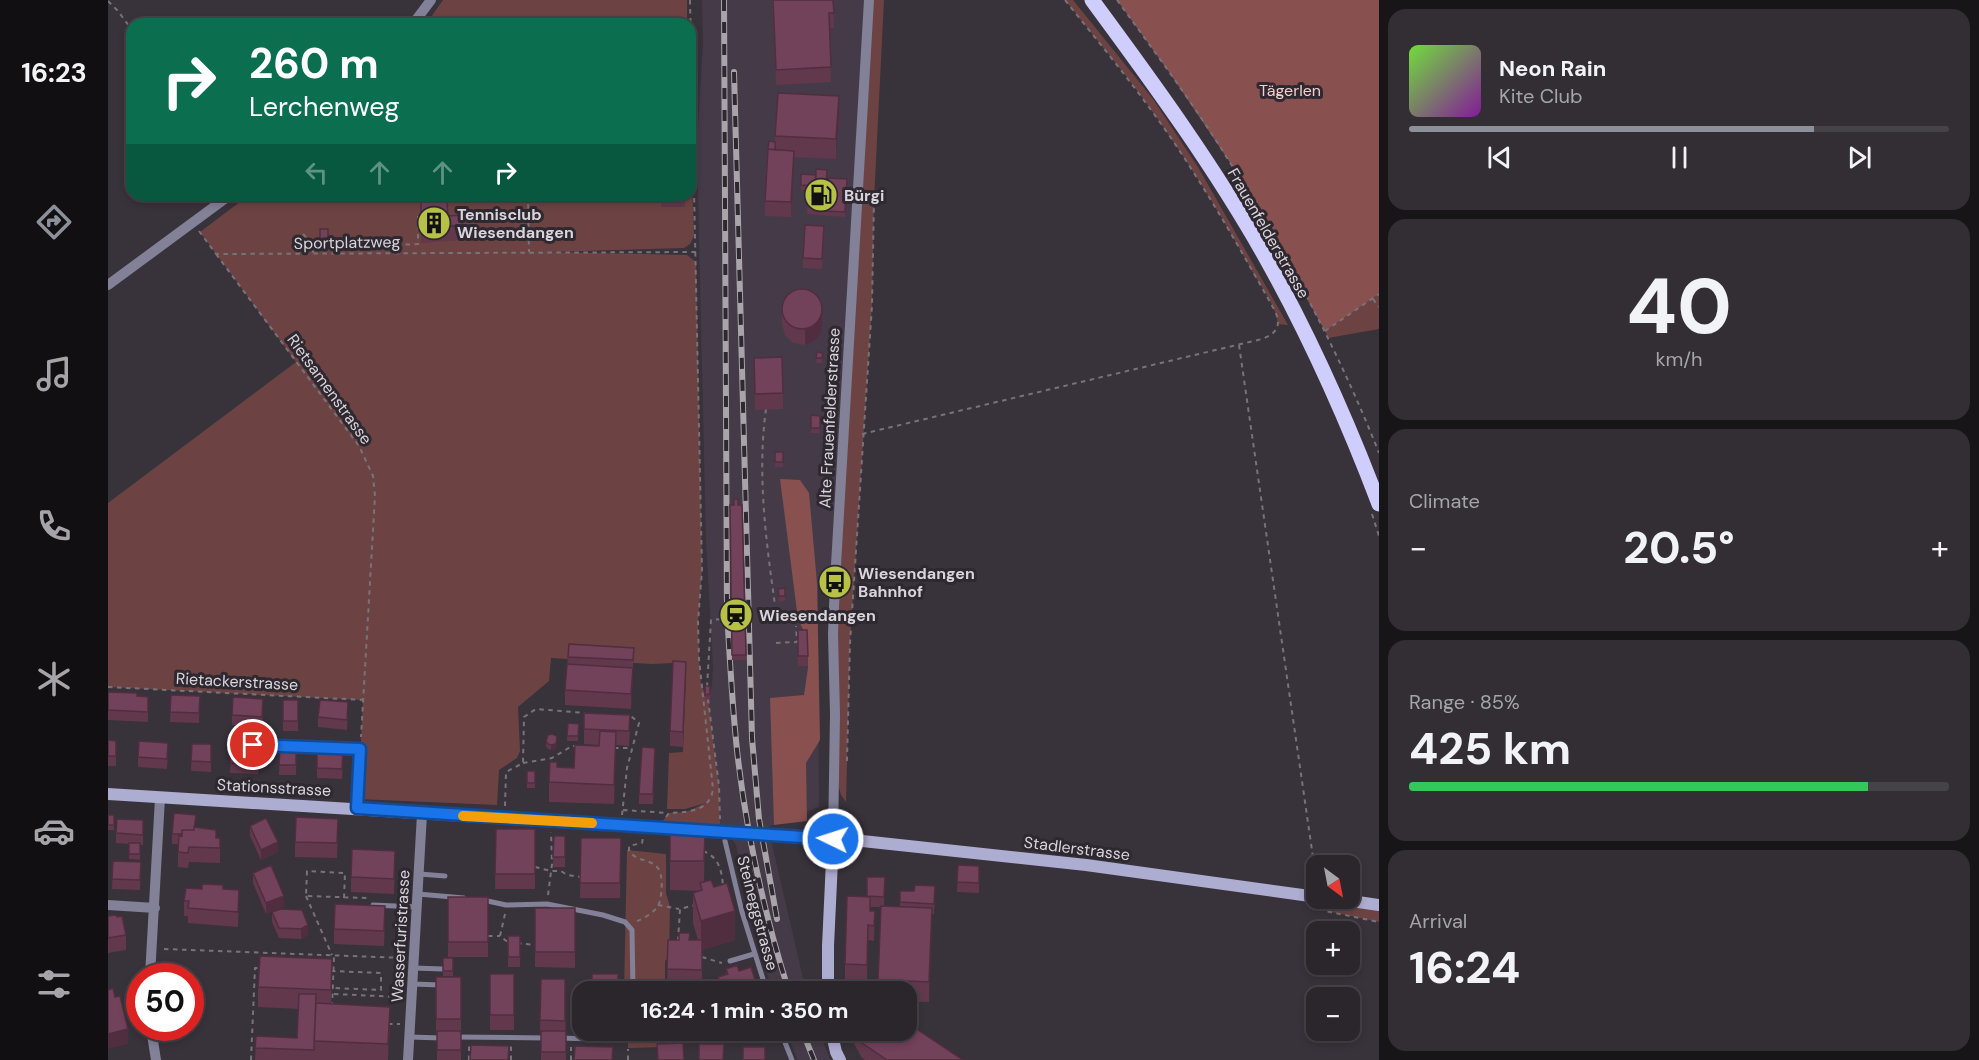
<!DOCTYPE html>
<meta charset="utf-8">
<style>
:root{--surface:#2a262c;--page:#322e34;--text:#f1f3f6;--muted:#a5a5a9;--line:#464348;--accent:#8c9099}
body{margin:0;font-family:"DM Sans",sans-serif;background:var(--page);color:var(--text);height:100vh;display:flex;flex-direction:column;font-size:22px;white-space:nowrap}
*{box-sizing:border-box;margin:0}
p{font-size:20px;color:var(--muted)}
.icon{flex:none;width:33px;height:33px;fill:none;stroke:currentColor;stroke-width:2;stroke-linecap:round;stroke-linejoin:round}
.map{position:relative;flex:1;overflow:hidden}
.sheet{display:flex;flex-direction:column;gap:9px;padding:9px;background:#171518;width:600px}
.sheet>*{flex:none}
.banner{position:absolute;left:18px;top:18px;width:570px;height:183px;border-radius:18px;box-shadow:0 3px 9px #0003,0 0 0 2px var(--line);background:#0b6e4f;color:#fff;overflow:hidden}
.needle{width:39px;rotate:148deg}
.controls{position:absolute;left:1198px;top:855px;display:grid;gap:12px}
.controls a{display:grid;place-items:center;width:54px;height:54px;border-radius:12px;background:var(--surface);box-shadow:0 3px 9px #0003,0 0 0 2px var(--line);font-size:30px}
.speed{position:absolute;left:18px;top:963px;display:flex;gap:12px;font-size:30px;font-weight:700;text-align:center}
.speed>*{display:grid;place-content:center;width:78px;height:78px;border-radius:50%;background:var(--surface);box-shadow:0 3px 9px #0003,0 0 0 2px var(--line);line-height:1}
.speed .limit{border:9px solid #d22;background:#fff;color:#111}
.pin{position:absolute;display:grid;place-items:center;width:51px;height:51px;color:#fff;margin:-26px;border:3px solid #fff;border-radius:50%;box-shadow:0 2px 6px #0007}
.me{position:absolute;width:66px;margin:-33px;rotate:274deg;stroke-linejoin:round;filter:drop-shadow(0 0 4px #0008)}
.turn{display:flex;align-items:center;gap:21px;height:126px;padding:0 24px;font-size:27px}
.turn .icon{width:78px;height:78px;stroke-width:2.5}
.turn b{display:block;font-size:42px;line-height:51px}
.lanes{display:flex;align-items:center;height:57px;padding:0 24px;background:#0003;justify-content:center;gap:30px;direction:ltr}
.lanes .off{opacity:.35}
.big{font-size:45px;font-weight:700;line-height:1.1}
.sheet .widget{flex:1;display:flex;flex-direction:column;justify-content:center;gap:9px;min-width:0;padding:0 21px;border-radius:18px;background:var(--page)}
.sheet .dial{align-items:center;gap:0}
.dial b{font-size:78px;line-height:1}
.song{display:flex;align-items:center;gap:18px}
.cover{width:72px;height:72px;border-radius:9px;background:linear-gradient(135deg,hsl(100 70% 55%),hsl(290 70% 35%))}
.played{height:6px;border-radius:3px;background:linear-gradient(90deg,var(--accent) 75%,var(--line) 75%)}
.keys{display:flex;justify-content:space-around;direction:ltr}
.heat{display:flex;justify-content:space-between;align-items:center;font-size:33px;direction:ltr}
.charge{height:9px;border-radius:4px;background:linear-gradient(90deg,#34c759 85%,var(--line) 0)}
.trip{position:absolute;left:464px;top:981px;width:345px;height:60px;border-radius:18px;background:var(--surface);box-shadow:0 3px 9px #0003,0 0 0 2px var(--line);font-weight:700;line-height:60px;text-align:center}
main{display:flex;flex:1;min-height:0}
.dock{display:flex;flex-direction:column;width:108px;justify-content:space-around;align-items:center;background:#110f12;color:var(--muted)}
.dock .icon{width:42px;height:42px}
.dock .active{color:var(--accent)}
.dock b{font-size:27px;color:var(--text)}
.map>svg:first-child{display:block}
.built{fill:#453b48}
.green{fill:#6c4342}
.forest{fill:#88504f}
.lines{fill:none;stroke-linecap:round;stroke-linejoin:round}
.path{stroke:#78737a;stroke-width:2;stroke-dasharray:4.5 4.5;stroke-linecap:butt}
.lane{stroke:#828198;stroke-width:5}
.street{stroke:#828198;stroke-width:10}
.secondary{stroke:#adacd1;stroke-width:12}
.primary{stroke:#cfcdfc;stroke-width:15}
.rail-casing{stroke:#a9a4aa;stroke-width:6}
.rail{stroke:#2e2830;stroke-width:4;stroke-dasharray:11;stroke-linecap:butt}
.wall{fill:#62384d}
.shaded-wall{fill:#502e3f}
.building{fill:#72415a;stroke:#502e3f;stroke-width:1.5}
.route-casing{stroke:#114b97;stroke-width:15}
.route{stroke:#1a73e8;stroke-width:10}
.slow{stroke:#f59e0b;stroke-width:10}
.labels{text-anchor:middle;stroke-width:6;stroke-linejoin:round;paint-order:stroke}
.park-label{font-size:16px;fill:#f4cecd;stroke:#2e2830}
.poi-label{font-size:16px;font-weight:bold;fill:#d8d4d9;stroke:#2e2830;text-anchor:start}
.street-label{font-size:16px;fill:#d8d4d9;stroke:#2e2830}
</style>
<main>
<nav class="dock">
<b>16:23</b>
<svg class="icon active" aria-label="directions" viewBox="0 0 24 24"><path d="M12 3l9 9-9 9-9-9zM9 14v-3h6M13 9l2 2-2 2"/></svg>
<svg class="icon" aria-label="music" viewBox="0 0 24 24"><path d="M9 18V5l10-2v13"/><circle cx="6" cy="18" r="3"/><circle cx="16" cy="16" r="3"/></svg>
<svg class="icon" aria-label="phone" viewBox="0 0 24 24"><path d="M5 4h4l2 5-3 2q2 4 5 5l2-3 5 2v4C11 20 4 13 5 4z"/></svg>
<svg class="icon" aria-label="climate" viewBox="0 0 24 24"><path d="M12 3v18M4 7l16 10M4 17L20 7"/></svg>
<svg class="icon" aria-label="car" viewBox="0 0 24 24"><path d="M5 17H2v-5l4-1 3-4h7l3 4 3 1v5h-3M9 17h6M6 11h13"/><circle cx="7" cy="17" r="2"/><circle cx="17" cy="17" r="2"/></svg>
<svg class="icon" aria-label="filters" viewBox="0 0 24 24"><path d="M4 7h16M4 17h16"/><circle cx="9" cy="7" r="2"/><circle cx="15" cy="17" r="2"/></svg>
</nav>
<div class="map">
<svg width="1271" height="1060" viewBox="0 0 1271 1060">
<rect width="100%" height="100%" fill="#38323a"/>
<path class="built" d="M594 0H761L727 582 710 583 711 807 660 827 698 991H665L650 946 628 845 612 823 611 786 600 699 604 686 605 667 598 541 589 147 595 42Z
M678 1031H711L722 1060H690Z"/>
<path class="green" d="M335 0H579V24H318Z
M761 0H776L766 200 764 305 742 643 738 802 733 795 725 766V634Z
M957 0H965L1045 99 1090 167 1180 325 1170 324C1169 308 1152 285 1144 271 1112 212 1076 155 1037 101 1011 66 983 33 957 0Z
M582 130 586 236 582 244 576 248 441 252 579 255 588 262 594 570 590 622 591 659 593 685 600 699 611 786 612 824 614 833 549 828 561 813 578 812 598 803 577 809H559L561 753 575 752 577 671 565 663 544 664 443 658 441 681 410 707 412 751 409 758 391 770 389 805 250 799 255 700 0 687V503L188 362 92 232 141 195H582Z
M1271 294V329L1220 338 1217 331Z
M519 850 558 854V893L562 907 561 957 557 961V991L516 992Z
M1223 898 1271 903V922L1214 910 1210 899Z
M515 1031H566L559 1041V1047L520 1048V1040H515Z"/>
<path class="forest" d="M1009 0H1271V294L1217 331 1125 167 1061 72Z
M672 479 692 480 701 493 709 583 712 740 698 763 699 821 666 825 662 698 696 695 700 668V640L690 619Z"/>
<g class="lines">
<path class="path" d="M1009 0C1049 55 1090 110 1126 169 1181 259 1232 354 1271 453
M0 1 10 11 24 30
M317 195V204
M420 195 421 252
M132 201 141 195
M91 231 108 254 589 252
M195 234 204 243 205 254
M108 254 251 446 265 476 267 496 253 737
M286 254 289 245 310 244V214H316
M1265 299 1271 307
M1217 331 1271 294
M1131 345 1209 885
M658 409C649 474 658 541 667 605
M754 434 1154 339C1168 334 1174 326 1167 311 1134 252 1101 194 1063 138 1030 90 993 45 957 0
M1264 514 1271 536
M703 617H715
M668 643 689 642 688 626
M0 687 256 700
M599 687 603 620 614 619
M600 699 611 786 612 819
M506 748H524
M739 761 742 643 764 305 766 200
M415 763 444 758 464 746H467
M397 806 398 772 415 763 416 717 428 709 477 713
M515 810 560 813
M514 815 519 768 531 723 523 716H519
M558 817 561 813C579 812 602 812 605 789L591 659 590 622 594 570 582 0
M595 851C611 857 614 871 615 887
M427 867 443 871H453L459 875 473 877
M440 895 444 864 443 832
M198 896 224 955
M236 898 237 873 199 871 198 896 259 898
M550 905 571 909
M1212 907 1217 911 1271 922
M397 914 392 936 401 943
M529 921C537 918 547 912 551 904 554 895 556 874 549 867 541 858 527 862 521 850V846L534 843 535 838
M380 936H392
M570 941 572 909 587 905
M409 943 427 945
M56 949 296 958
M594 957 614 963
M223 971 273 973V990L225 988
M226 994 292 997
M224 1007 226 956
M280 1024H292
M798 1026 809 1032
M143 1060 147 968H154
M361 1060V1046
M403 1060V1046
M463 1060V1047
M520 1060V1049"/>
<path class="lane" d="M617 841 634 912 659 992
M311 874 337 876
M310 894 356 898
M375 900 398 905 439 904 495 915 517 922 524 930 525 992
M265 905 309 907
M622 961 646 954
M305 968 335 969
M304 984 333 985
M672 1030 684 1060
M301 1037 334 1038
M346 1037 439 1038
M451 1038 520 1040 525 1030"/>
<path class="street" d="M305 24 323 0
M0 285 122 195
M124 744 252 749 249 808
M725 839 727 714 725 634 727 582 761 0
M0 905 47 908
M42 976 52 798
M43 1028 48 1060
M300 1060 314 814"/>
<path class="secondary" d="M0 794 745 840 978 865 1209 897
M1223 898 1271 905
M720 992V946L725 839
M723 1030 728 1052 732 1060"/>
<path class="primary" d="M984 0C1046 84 1108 169 1159 260 1203 339 1239 420 1271 504"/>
<defs>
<path id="rail" d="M616 0 619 613C622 659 624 704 629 750 638 832 656 913 681 992
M626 72 644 738 651 819 669 919
M694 1030 706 1060"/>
</defs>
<use href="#rail" class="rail-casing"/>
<use href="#rail" class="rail"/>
</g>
<path class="wall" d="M664 0H725L726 28H721L723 82 668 85Z
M731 116 728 159 686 157 683 217 657 216V201L667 142V136Z
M693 174 719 178 739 179 737 217 699 214 700 190H693Z
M553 195H577V207H553Z
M313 202 340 216 354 215V240L313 243Z
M212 229H220V245H212Z
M716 236 714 269 695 268V258Z
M674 309 714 319V330L708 340 697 345 685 343 677 335 674 324Z
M709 352 715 353 714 363H708Z
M646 358 675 393V409L647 410Z
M703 415 712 416V433H703Z
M667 452H675V467H667Z
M622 505H634L638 660H624Z
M677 588V601L671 602 670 589Z
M690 630H699L700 666H690Z
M526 648 523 709 457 705V690L460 657Z
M578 677 575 747 562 746V731Z
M597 686H602V699L597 700Z
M0 692 29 696 40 697V722L0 720Z
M63 695 92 696 91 723 62 722Z
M175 700H190V731H175Z
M155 710 154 727 124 725V715Z
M240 712 239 730 210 727V717Z
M460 723 471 724 470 741H459Z
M476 729 522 730 521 746 508 745 506 804 441 802V782L449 767 466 768 491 746V745L476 744Z
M0 740 8 751V766H0Z
M438 741 448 749 443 750 440 749 438 746Z
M84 744H103V772L83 771Z
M123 746 151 747 150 774 122 773Z
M172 747H188V775H171Z
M60 753 59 769 30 767V757Z
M547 758 545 804H531V794Z
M235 760 234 779 209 778V768Z
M419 771H427V788H419Z
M0 815H6V830H0Z
M142 826 170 852 153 860 142 836Z
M87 827 108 838H112V863L81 862 80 868 70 867V844H64V834Z
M388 829H427V889H387Z
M35 830V845H32V860L21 859V844L8 843V833Z
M562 832H597L596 882 606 887 627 940 594 950V992H559L560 940H590L585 923V893L592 891 562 890Z
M230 834 229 858 187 857V842Z
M446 836H457V867H445Z
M473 838H513L512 898H472Z
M5 861 33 862 32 890 4 889Z
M850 865 871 866V893L849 892Z
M287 866 286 894 243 892V877Z
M145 873 176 906 158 914 145 883Z
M777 877 776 906H792V891L827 896 826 914H824L821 1002 798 1001V992H770L773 907H762V911H767L766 941 760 940 759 980 737 979V964L759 897Z
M94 889H115L131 905 130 927 80 923V916H76V901Z
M340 897H380V957H340Z
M427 908H467V968L427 967Z
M173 909 200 935 193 939 171 938 164 922V912Z
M0 916 9 917 18 935V950L0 953Z
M277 921 276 946 226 944V929Z
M400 936H412V967H400Z
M335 958H345V976H335Z
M618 969 631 971 651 992H610V977L618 974Z
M382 974H406V1030H382Z
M328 977H353V1060H329V1034H328Z
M224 979 223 1004 282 1027 280 1060H206V1057V1060H147L148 1036 189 1038 190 1009 150 1007V987Z
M433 979H457L458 1060H433V1036H432Z
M483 1030H510V1032H483Z
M798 1030 855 1060H757L754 1058 739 1031Z"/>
<path class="shaded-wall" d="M731 96V116L728 159V139Z
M686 151V166L683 217V202Z
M714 304V330L708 340 697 345V330Z
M578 662V677L575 747V732Z
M525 668V683L523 709V694Z
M508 732V752L506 804V785Z
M449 741 448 749 443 750V745Z
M170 842V852L153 860V850Z
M131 890V905L130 927V912Z
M176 896V906L158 914V903Z
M824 908V928L821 1002V982Z
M627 911V940L594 950V992V950H593V921Z
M200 925V935L193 939V929Z
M224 959V979L223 1010V990Z
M282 1007V1027L280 1060V1044Z
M20 1029V1044L0 1049V1034Z
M619 1030H635L619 1035Z"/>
<path class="building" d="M665 0H725L726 13H721L723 67 668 70Z
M670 93 731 96 728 139 667 136Z
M661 141 667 142V150L660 149Z
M660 149 686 151 683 202 657 201Z
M708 169 719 170 717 205 699 204 700 189 707 190Z
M693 174 708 175 707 186 693 185Z
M719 178 739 179 737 212 717 211Z
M339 201 340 216 354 215V225L313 228V202Z
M697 225 716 226 714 259 695 258Z
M212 229H220V240H212Z
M674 309a20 20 0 1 1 40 0a20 20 0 1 1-40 0Z
M709 352 715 353 714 358H708Z
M674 357 675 393 647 394 646 358Z
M703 415 712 416V428H703Z
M667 452H675V462H667Z
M626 499H630V505H634L638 655H624L622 505H626Z
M677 588V596H671L670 589Z
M690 630H699L700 656H690Z
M461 644 526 648 525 660 460 657Z
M565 661 578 662 575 732 562 731Z
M459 664 525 668 523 694 457 690Z
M597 686H602V694L597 695Z
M0 692 29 693V696L40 697V712L0 710Z
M63 695 92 696 91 713 62 712Z
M125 697 155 699 154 717 124 715Z
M175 700H190V721H175Z
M212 700 240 702 239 720 210 717Z
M476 713 522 715 521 731 476 729Z
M460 723 471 724 470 736H459Z
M492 731 508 732 506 785 441 782 442 762H449V767L466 768 467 745 491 746Z
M444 734 449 736 448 744 443 745 440 744 438 741 440 735Z
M0 740 8 741V756H0Z
M31 741 60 743 59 759 30 757Z
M84 744H103V762L83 761Z
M123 746 151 747 150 764 122 763Z
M172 747H188V765H171Z
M534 747 547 748 545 794H531Z
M209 749 235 750 234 769 209 768Z
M419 771H427V783H419Z
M66 813 88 815 86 830H74V834H64Z
M0 815H6V825H0Z
M188 817 230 819 229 843 187 842Z
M158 818 170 842 153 850 142 826Z
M9 819 35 820V835L8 833Z
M574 825H585V832H597L596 861H562V832H574Z
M86 827 108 830V838H112V848L81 847 80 853 70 852 71 835 74 836V830H86Z
M388 829H427V874H387Z
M446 836H457V857H445Z
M473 838H513L512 883H472Z
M21 843H32V854H21Z
M244 849 287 851 286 879 243 877Z
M5 861 33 862 32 880 4 879Z
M163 865 176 896 158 903 145 873Z
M850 865 871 866V883L849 882Z
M759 877H777L776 897 759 896Z
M603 880 606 887 619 883 627 911 593 921 585 893 594 890 592 883Z
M94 884 115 885V889L131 890 130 912 80 908 81 901H76L78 888 94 889Z
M807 885 827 886 826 904 792 902V891H806Z
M739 896 762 897V911H767L766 926 760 925 759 965 737 964Z
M340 897H380V942H340Z
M227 904 277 906 276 931 226 929Z
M773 906 824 908 821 982 770 980Z
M427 908H467V952H427Z
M173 909 194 910 200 925 193 929 171 928 164 912Z
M8 915 9 917 14 916 18 935 0 938V916Z
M571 933H582L581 940H594V970L559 969 560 940H571Z
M400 936H412V957H400Z
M152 956 224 959 223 990 150 987Z
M335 958H345V971H335Z
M629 965 631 971 643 967 651 992H615L610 977 620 974 618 969Z
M382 974H406V1015H382Z
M484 974H510V992H484Z
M328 977H353V1019H328Z
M433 979H457V1021L432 1020Z
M5 988 7 997 12 996 20 1029 0 1034V990Z
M191 994H208L206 1050 147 1048 148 1036 189 1038Z
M208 1003 282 1007 280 1044 206 1041Z
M798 1026 806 1031 807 1028 855 1060H779L754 1043 747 1030H798Z
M329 1031H353V1050H329Z
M433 1031H458V1052H433Z
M575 1043 576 1060H550L549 1044Z
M591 1044H616L615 1060H591Z
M363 1045 401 1046 400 1060H362Z
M467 1046 505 1047 504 1060H466Z
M635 1047H657V1060H635Z"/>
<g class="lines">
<defs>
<path id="route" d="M145 745 252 749 249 808 725 839"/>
</defs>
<use href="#route" class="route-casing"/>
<use href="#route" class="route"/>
<path class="slow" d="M355 816 484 823"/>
</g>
<defs>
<symbol id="fuel-disc" viewBox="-11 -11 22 22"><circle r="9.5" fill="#b7c148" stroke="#2e2830"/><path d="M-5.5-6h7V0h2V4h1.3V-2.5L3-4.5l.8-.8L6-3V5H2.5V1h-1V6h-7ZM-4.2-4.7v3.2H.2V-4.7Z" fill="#111"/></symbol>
<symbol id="building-disc" viewBox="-11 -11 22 22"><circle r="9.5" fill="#b7c148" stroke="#2e2830"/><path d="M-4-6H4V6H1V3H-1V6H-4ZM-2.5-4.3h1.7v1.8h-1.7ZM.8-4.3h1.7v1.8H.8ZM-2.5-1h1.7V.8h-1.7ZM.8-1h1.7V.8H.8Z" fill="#111"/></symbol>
<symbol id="bus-disc" viewBox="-11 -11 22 22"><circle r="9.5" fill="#b7c148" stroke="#2e2830"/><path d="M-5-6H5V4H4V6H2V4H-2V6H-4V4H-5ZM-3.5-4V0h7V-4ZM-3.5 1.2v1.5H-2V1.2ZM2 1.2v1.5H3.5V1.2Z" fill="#111"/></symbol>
<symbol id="station-disc" viewBox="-11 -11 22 22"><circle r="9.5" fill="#b7c148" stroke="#2e2830"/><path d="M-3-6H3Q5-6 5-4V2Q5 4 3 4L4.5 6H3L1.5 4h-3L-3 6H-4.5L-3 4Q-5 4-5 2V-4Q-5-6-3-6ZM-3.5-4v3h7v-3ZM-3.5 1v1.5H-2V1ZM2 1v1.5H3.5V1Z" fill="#111"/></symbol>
</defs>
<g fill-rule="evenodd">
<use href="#fuel-disc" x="694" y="176" width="38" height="38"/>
<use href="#building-disc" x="307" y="204" width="38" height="38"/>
<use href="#bus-disc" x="708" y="563" width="38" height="38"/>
<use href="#station-disc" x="609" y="596" width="38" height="38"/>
</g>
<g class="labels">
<g class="park-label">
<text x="1182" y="96">Tägerlen</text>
</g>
<g class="poi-label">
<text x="736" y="201">Bürgi</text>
<text x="349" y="220">Tennisclub<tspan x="349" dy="18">Wiesendangen</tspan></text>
<text x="750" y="579">Wiesendangen<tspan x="750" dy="18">Bahnhof</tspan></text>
<text x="651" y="621">Wiesendangen</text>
</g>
<g class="street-label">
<text transform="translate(1161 233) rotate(60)" y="6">Frauenfelderstrasse</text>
<text transform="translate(239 242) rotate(-1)" y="6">Sportplatzweg</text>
<text transform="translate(222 389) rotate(54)" y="6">Rietsamenstrasse</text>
<text transform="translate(721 418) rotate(-87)" y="6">Alte Frauenfelderstrasse</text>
<text transform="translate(129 681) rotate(3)" y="6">Rietackerstrasse</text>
<text transform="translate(166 787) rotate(3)" y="6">Stationsstrasse</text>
<text transform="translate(969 848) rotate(7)" y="6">Stadlerstrasse</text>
<text transform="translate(650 913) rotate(75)" y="6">Steineggstrasse</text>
<text transform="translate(292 936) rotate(-87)" y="6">Wasserfuristrasse</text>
</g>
</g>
</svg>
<div class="controls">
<a><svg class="needle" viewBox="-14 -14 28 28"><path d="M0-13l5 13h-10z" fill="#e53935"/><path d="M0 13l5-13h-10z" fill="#a5a5a9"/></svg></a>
<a>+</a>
<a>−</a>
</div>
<div class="speed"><div class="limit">50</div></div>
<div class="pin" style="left:145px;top:745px;background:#d93025"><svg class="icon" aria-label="arrive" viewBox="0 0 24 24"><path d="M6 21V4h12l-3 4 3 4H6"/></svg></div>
<svg class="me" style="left:725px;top:839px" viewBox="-20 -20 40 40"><circle r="17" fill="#1a73e8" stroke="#fff" stroke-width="3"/><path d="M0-11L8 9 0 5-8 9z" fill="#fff"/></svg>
<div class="trip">16:24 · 1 min · 350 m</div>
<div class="banner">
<div class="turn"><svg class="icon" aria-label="right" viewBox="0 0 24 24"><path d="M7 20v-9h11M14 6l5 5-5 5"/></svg><div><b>260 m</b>Lerchenweg</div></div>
<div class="lanes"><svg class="icon off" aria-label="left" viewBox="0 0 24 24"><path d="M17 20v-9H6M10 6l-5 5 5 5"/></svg><svg class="icon off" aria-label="ahead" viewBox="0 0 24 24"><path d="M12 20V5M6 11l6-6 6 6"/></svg><svg class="icon off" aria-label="ahead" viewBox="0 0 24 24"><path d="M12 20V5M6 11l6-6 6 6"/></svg><svg class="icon" aria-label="right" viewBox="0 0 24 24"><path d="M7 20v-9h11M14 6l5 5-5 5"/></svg></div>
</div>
</div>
<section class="sheet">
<div class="widget">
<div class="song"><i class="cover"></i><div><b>Neon Rain</b><p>Kite Club</p></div></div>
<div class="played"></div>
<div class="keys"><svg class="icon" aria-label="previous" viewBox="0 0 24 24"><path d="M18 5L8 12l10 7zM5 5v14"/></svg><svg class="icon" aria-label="pause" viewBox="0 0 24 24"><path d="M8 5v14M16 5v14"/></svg><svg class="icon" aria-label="next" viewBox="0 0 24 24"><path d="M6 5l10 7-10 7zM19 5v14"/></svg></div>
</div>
<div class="widget dial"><b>40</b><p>km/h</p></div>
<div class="widget"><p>Climate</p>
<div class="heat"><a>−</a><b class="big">20.5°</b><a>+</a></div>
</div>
<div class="widget"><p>Range · 85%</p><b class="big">425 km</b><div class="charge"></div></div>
<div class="widget"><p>Arrival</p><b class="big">16:24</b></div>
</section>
</main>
